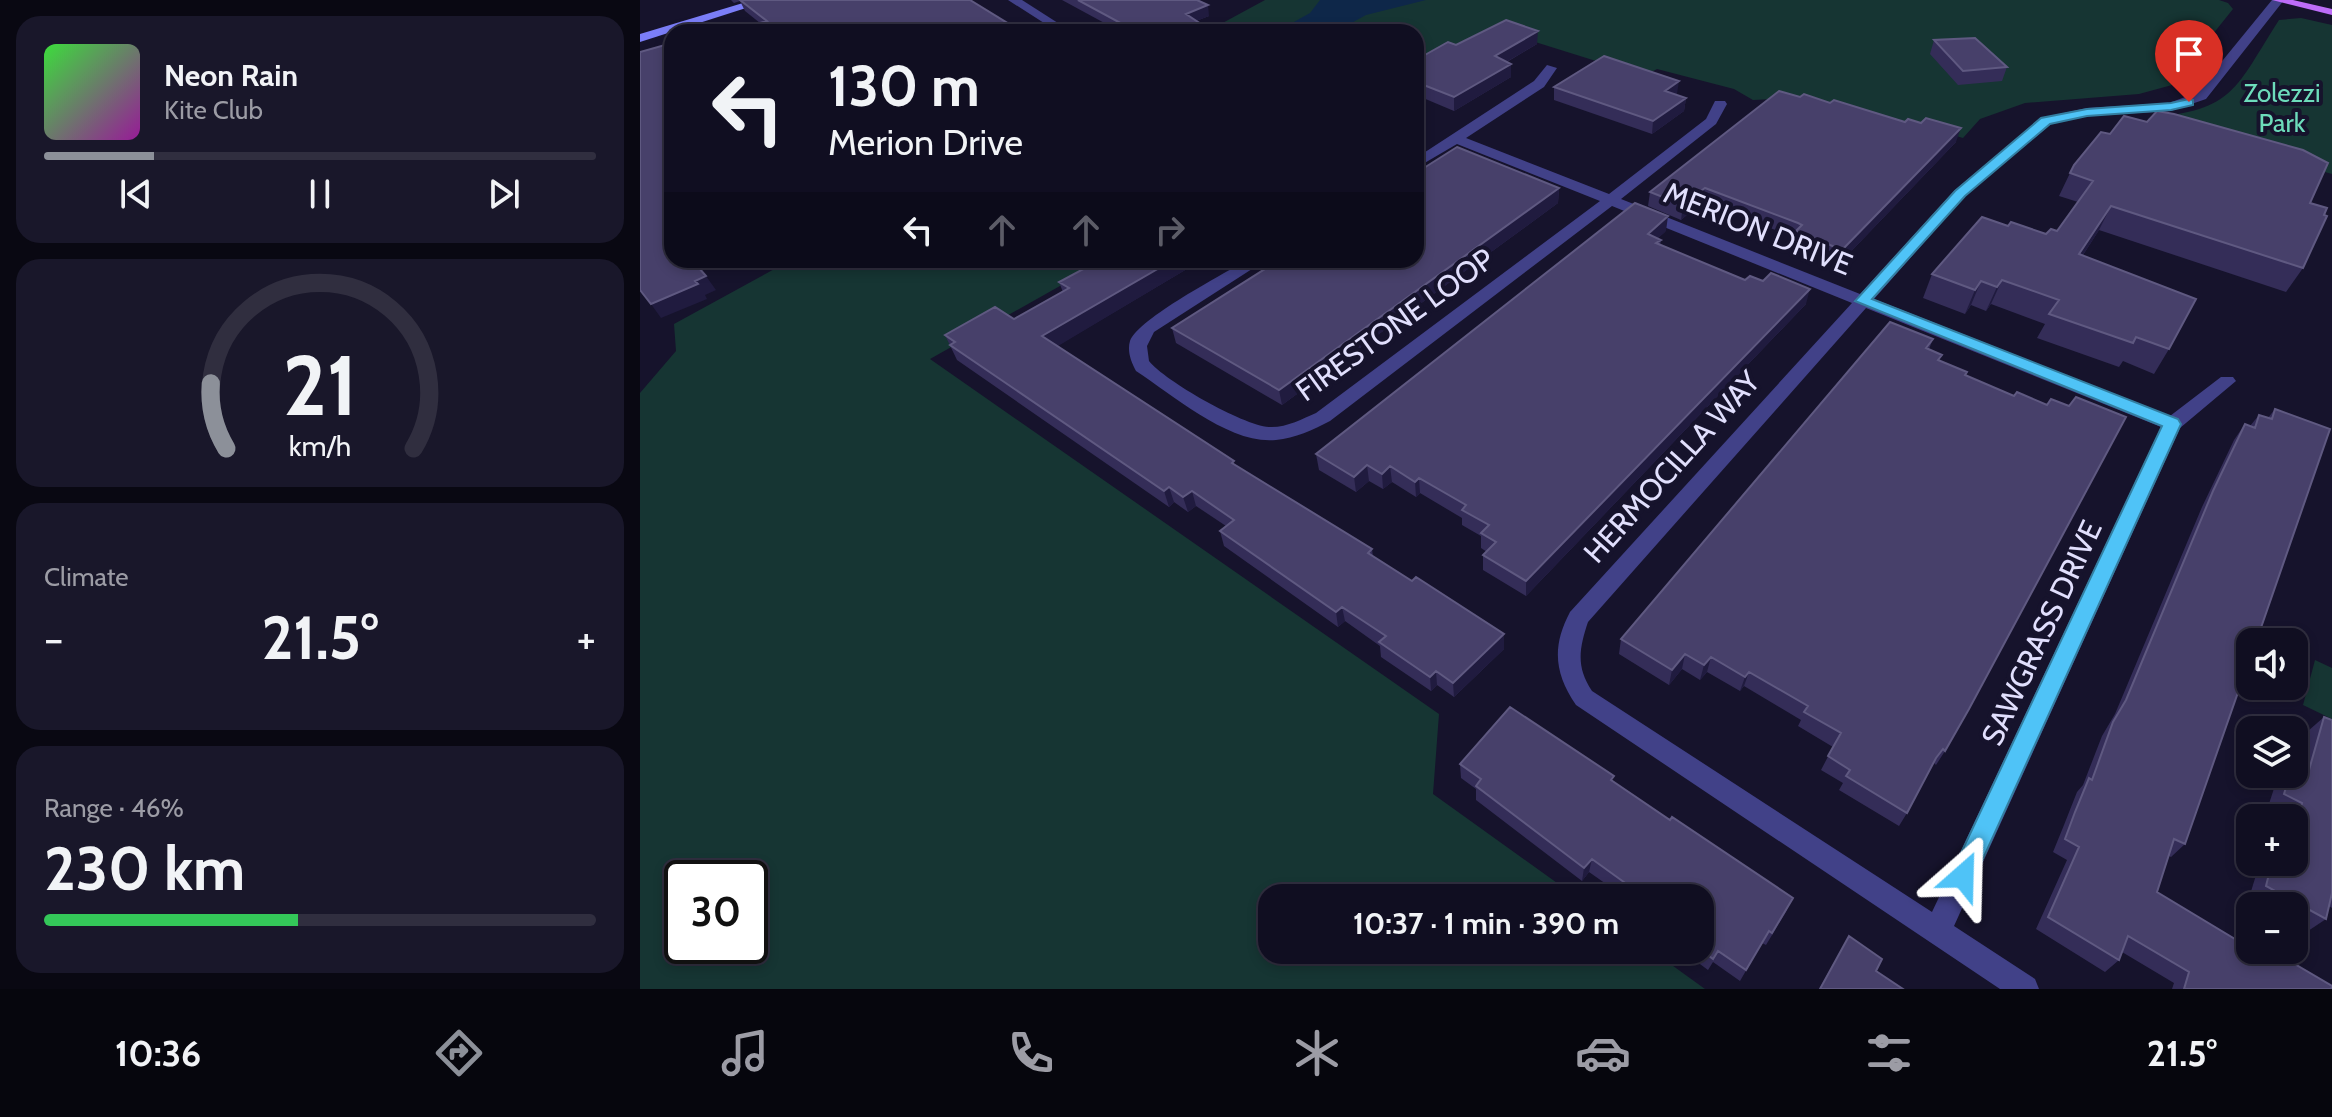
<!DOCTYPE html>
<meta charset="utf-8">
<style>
:root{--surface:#100e21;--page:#19172a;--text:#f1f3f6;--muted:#9c9ca5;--line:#302e3f;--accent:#8c9099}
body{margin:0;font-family:Cabin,sans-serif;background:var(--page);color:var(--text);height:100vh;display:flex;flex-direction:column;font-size:30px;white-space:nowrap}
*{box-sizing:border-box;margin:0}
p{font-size:26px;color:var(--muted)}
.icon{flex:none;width:44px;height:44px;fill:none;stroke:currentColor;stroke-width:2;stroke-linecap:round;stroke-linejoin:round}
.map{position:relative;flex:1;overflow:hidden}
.panel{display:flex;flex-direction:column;gap:16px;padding:16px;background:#090812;width:640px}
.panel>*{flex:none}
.top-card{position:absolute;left:24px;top:24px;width:760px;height:244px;border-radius:24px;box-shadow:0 4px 12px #0003,0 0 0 2px var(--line);background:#100e21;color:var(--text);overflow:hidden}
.controls{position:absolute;left:1596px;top:628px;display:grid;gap:16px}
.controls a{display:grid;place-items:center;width:72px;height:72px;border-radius:16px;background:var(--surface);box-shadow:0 4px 12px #0003,0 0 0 2px var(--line);font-size:40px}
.speed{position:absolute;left:24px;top:860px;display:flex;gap:16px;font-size:40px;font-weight:700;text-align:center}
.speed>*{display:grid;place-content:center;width:104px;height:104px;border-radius:50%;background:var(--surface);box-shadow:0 4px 12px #0003,0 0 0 2px var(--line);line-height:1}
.speed .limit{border:4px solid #111;border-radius:12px;background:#fff;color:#111}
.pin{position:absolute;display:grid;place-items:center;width:68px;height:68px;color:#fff;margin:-82px -34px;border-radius:50% 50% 50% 0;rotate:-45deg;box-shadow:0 0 8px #0007}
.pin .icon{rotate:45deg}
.me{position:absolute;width:88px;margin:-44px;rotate:25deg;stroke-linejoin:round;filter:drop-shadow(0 0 6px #0008)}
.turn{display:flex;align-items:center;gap:28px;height:168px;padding:0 32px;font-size:36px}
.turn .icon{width:104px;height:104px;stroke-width:2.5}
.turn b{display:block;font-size:56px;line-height:68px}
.lanes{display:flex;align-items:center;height:76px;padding:0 32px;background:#0003;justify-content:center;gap:40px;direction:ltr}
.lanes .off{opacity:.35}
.big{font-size:60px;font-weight:700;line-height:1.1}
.panel .card{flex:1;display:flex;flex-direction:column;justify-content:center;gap:12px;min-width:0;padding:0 28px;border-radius:24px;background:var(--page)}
.panel .dial{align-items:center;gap:0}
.dial svg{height:208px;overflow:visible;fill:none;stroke:var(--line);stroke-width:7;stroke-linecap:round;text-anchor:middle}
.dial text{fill:var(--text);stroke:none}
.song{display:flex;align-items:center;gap:24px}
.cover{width:96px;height:96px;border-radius:12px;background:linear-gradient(135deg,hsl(120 70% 55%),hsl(300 70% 35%))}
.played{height:8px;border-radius:4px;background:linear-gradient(90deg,var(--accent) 20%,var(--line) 20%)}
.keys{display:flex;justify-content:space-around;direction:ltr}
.heat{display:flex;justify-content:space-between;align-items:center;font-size:44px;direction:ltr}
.charge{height:12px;border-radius:6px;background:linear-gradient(90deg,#34c759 46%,var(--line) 0)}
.trip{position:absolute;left:618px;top:884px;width:456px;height:80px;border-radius:24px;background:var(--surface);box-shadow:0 4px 12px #0003,0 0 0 2px var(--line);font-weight:700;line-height:80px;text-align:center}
.tabs{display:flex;height:128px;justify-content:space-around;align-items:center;background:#06060d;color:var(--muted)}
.tabs .icon{width:56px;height:56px}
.tabs .selected{color:var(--accent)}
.tabs b{font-size:36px;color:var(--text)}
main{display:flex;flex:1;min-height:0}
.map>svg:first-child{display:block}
.green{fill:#163533;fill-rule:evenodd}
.water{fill:#0e2749}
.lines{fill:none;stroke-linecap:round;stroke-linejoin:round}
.street{fill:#414188;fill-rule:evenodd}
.secondary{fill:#7b7ef8;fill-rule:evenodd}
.primary{fill:#bd6cf8;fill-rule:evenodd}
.wall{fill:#342d58}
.shaded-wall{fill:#201b3f}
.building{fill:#47406a;stroke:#5f5981;stroke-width:2}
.route{fill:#4fc3f7;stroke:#337fa1;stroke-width:2}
.labels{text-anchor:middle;stroke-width:8;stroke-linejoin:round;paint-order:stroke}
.far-park-label{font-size:26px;fill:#6ddcbb;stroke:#16132c}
.street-label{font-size:30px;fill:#e1dffd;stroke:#16132c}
</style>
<main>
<section class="panel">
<div class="card">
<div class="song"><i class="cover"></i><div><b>Neon Rain</b><p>Kite Club</p></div></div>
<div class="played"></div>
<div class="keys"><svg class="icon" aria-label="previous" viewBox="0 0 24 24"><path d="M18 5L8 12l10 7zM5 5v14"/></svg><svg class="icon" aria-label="pause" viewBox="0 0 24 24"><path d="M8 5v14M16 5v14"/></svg><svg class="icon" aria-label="next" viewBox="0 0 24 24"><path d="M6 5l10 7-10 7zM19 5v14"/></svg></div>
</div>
<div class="card dial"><svg viewBox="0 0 100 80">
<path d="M14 69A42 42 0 1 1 86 69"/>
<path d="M14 69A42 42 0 0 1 8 44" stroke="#8c9099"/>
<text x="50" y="56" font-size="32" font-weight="700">21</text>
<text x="50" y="72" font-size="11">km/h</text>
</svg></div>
<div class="card"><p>Climate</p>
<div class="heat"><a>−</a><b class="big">21.5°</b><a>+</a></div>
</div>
<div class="card"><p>Range · 46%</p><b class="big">230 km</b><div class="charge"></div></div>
</section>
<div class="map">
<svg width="1692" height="989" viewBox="0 0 1692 989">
<rect width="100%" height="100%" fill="#16132c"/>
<path class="green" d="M625 0H1579L1588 3 1593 9 1532 85 1499 94 1385 103 1340 119 1323 138 1261 120 1254 131 1133 99 1113 100 1094 89 1017 69 1004 76 857 30 776 70V32H566Z
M1661 18 1692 25V174L1513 123 1508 118C1596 110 1595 88 1639 20Z
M151 260H466L290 359 799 714 793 794 938 898H632V950H1011L1065 989H0V393L36 351 34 324ZM42 878H110V946H42Z
M1675 660 1692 668V719L1663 705Z"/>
<path class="water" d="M680 0H786L726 15 695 32H636L670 13Z"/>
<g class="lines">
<path class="street" d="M368 0H382L432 32H418Z
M1632 0H1644L1566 99 1531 111 1447 116 1411 124 1325 196 1234 299 1530 416 1581 377H1593L1596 381 1540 428 1314 926 1395 979 1399 989H1360L936 705C914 673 912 646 930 612L1212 303 972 206 690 421C673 430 655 438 636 440 590 445 533 395 496 371 491 362 487 351 490 341 499 318 582 275 607 260H626L514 332 507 346 509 361C525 381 602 425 629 427 646 428 662 419 676 413L960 201 817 144 776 168V158L894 81 907 65 917 68 904 87 826 138 969 194 1066 119 1075 101H1085L1087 104 1076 124 981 199 1220 294 1315 190 1401 118 1447 108 1529 103 1556 93ZM1226 308 1521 427 1292 912 952 691C936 667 939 649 948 622Z
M50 19H58L73 32H60L50 23Z"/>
<path class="secondary" d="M113 0H131L0 42V34Z"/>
<path class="primary" d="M1632 0H1653L1692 9V15Z"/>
</g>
<path class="wall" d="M91 0H330L382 32H121L117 24 120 23 105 11 100 1 94 3Z
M422 0H557L569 16 556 21 560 32H481Z
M1294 40 1367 67 1362 81 1318 85 1290 54Z
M897 44 867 62 871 64V77L814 111 776 95V60L816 45Z
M914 87 1037 94 1036 95 1046 98 1044 111 1012 134 914 100Z
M1160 97 1316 142 1198 265 1152 246 1154 237 1062 202 1041 220 1008 206 1010 192Z
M1430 173 1670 203 1663 268 1646 292 1459 230 1443 255 1529 349 1514 374 1483 361 1479 367 1397 338 1405 324 1351 304 1346 311 1331 305 1325 314 1283 298 1292 274 1368 226 1406 234 1417 231 1438 202 1419 196Z
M919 188 918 203 642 405 536 343 532 328Z
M1026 231 1018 238 1021 240 1020 245 1166 304 886 596 843 570V555L847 552 841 548V536L822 525V518L780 493 776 497 752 482 743 489 729 481 716 492 679 470 676 454Z
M460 260H562L417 346 595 465 732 549 733 557 864 649 814 697 797 685 791 691 741 657 740 646 705 621 698 627 584 546 580 531 586 526 556 506 548 512 534 502 529 507 317 360 305 335 374 319 423 292 419 282Z
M1293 339 1289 349 1300 361 1325 376 1305 751 1296 765 1294 763 1292 766 1267 813 1259 826 1199 790 1203 783 1181 770 1193 747 1158 726 1161 720 1104 686 1100 691 1067 672 1060 680 1042 669 1029 685 979 654 981 639Z
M1635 409 1545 844 1531 857 1529 856 1517 892 1596 939 1603 934 1691 989H1532L1534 983 1482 952 1479 960 1465 972 1396 929 1427 860 1413 852 1424 825 1437 792 1443 785 1462 736 1475 714 1562 507 1594 440 1605 424 1610 426 1619 415 1628 418Z
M1684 717 1692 720V908L1689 906 1686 919 1668 931 1654 924V906H1623L1609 898 1620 862H1654V818H1645L1646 816 1628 807 1638 776 1640 774H1650L1659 765 1668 731Z
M820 764 973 781 1147 910 1126 945 1122 943 1100 981 1073 962 1068 970 1041 950H1060V898H986L949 872 942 881 836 800V789L821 778Z
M1209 936 1236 971 1263 989H1179Z"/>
<path class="shaded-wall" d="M568 5 569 16 548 24 546 14Z
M558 22 560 32H532Z
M898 31 897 44 854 69 855 56Z
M871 64V77L814 111V97Z
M1039 81 1037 94 1023 104 1025 91Z
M1046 98 1044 111 1012 134 1013 121Z
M1321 128 1316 142 1198 265 1202 250Z
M919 188 918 203 642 405 639 390Z
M1065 188 1062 202 1041 220 1043 205Z
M1471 206 1459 230 1428 278 1439 254Z
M1028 216 1026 231 1006 249 1008 234Z
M533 260H562L408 352 402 336Z
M66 276 76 290 65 295 67 299 21 318 11 304 55 281Z
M1362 280 1351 304 1346 311 1357 287Z
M1341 281 1331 305 1325 314 1335 290Z
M1170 289 1166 304 886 596V581Z
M727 465 729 481 716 492 714 477Z
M750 466 752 482 743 489 742 474Z
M779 478 780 493 776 497 775 482Z
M529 487 534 502 529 507 524 491Z
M552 491 556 506 548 512 543 497Z
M702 607 705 621 698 627 696 612Z
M864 634V649L814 697 813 683Z
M1045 654 1042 669 1029 685 1032 670Z
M1071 657 1067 672 1060 680 1064 665Z
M796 671 797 685 791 691 790 677Z
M1109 672 1104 686 1100 691 1105 677Z
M952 859 949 872 942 881 944 868Z"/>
<path class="building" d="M100 0H330L382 32H127L117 24 127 21Z
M438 0H557L568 5 546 14 558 22 532 32H497Z
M866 20 898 31 855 56 871 64 814 97 776 82V60L808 42 816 45Z
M1335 38 1367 67 1323 71 1294 40Z
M25 45H32V260H52L66 276 55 281 58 284 11 304 0 290V52Z
M964 56 1039 81 1025 91 1046 98 1013 121 914 87Z
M1139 91 1160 97 1164 94 1190 103 1194 100 1265 122 1268 119 1281 123 1286 118 1321 128 1202 250 1156 231 1162 225 1158 223 1065 188 1043 205 1010 192Z
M1517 111 1534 114 1663 150 1688 163 1670 203 1687 208 1684 215 1687 216 1663 268 1471 206 1439 254 1556 299 1529 349 1496 337 1493 343 1409 314 1419 300 1362 280 1357 287 1341 281 1335 290 1292 274 1342 217 1368 226 1371 222 1406 234 1411 229 1417 231 1453 181 1430 173 1434 165 1461 132 1470 134 1484 116 1507 122Z
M817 147 919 188 639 390 532 328 639 260H776V173Z
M995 203 1028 216 1008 234 1021 240 1016 243 1105 280 1110 276 1123 281 1131 273 1170 289 886 581 843 555 856 542 841 533 849 525 822 510 826 505 779 478 775 482 750 466 742 474 727 465 714 477 676 454Z
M460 260H533L402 336 594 461 592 463 732 549 728 553 772 581 776 577 864 634 813 683 796 671 790 677 739 642 746 636 702 607 696 612 580 531 594 520 552 491 543 497 529 487 524 491 310 345 315 342 305 335 355 307 374 319 429 288 419 282Z
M1250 322 1293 339 1286 348 1302 355 1298 360 1327 372 1325 375 1374 396 1377 392 1407 405 1411 399 1429 406 1436 397 1486 417 1329 709 1305 751 1303 749 1296 758 1267 813 1206 776 1210 770 1188 756 1201 733 1164 712 1168 706 1109 672 1105 677 1071 657 1064 665 1045 654 1032 670 981 639Z
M1635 409 1690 429 1616 642H1610V658L1545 844 1534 839 1517 892 1600 942 1603 934 1610 938V950H1631L1692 986 1691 989H1544L1549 972 1488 936 1479 960 1408 917 1439 847 1425 839 1435 812 1449 778 1452 780 1473 722 1486 700 1573 491 1605 424 1615 428 1619 415 1632 419Z
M870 707 974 776 971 780 1030 820 1032 817 1153 898 1132 933 1129 931 1106 970 1078 951 1073 959 1060 949V898H1006L952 859 944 868 836 786 841 779 820 764Z
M1684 717 1692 720V893L1686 919 1626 886 1632 862H1654V832L1662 803 1644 794 1650 774H1654V763L1669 770Z
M1209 936 1242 959 1236 971 1263 989H1180Z"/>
<path class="route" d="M1549 99 1553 100V105L1531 110 1447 116 1410 124 1325 196 1232 299 1538 419 1541 424 1331 885 1323 888 1314 885 1310 876 1314 868 1522 426 1215 301 1315 191 1401 118 1447 109 1531 103Z"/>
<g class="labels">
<g class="far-park-label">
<text x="1642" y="102">Zolezzi<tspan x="1642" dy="30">Park</tspan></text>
</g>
<g class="street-label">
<text transform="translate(1118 229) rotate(22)" y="10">MERION DRIVE</text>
<text transform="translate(755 325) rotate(-36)" y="10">FIRESTONE LOOP</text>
<text transform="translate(1032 467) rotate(-48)" y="10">HERMOCILLA WAY</text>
<text transform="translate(1402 633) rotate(-65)" y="10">SAWGRASS DRIVE</text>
</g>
</g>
</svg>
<div class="controls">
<a><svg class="icon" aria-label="sound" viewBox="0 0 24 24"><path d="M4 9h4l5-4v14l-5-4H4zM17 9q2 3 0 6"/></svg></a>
<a><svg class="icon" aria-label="layers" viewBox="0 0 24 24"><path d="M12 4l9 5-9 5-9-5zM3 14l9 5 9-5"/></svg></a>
<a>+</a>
<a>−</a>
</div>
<div class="speed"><div class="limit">30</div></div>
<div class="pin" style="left:1549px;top:102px;background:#d93025"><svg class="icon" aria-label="arrive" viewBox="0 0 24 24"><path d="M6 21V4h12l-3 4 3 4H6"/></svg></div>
<svg class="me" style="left:1323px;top:876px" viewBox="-20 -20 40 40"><path d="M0-17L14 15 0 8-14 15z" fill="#4fc3f7" stroke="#fff" stroke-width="4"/></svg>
<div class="trip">10:37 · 1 min · 390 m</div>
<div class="top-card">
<div class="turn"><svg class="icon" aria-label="left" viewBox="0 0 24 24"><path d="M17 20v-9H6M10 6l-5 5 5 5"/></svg><div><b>130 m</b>Merion Drive</div></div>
<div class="lanes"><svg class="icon" aria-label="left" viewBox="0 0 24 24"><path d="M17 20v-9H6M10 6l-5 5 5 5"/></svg><svg class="icon off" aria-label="ahead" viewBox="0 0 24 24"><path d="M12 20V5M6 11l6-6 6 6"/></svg><svg class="icon off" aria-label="ahead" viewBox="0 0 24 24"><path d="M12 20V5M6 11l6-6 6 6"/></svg><svg class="icon off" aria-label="right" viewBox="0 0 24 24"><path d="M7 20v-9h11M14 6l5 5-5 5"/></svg></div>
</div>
</div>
</main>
<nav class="tabs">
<b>10:36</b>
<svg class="icon selected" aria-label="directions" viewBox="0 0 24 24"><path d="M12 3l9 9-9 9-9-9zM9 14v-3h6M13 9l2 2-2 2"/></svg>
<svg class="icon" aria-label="music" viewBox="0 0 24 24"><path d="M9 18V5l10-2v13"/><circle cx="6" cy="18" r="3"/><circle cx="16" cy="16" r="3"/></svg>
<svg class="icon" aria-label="phone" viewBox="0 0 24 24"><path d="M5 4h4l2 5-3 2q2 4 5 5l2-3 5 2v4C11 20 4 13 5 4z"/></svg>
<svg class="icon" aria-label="climate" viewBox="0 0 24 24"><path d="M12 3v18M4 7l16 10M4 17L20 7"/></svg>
<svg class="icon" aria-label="car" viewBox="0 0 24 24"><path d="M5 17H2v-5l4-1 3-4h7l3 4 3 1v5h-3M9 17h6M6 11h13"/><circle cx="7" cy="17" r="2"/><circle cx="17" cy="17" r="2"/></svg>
<svg class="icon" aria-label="filters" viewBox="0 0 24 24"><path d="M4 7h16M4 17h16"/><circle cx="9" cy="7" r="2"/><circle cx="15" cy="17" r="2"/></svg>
<b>21.5°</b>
</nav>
